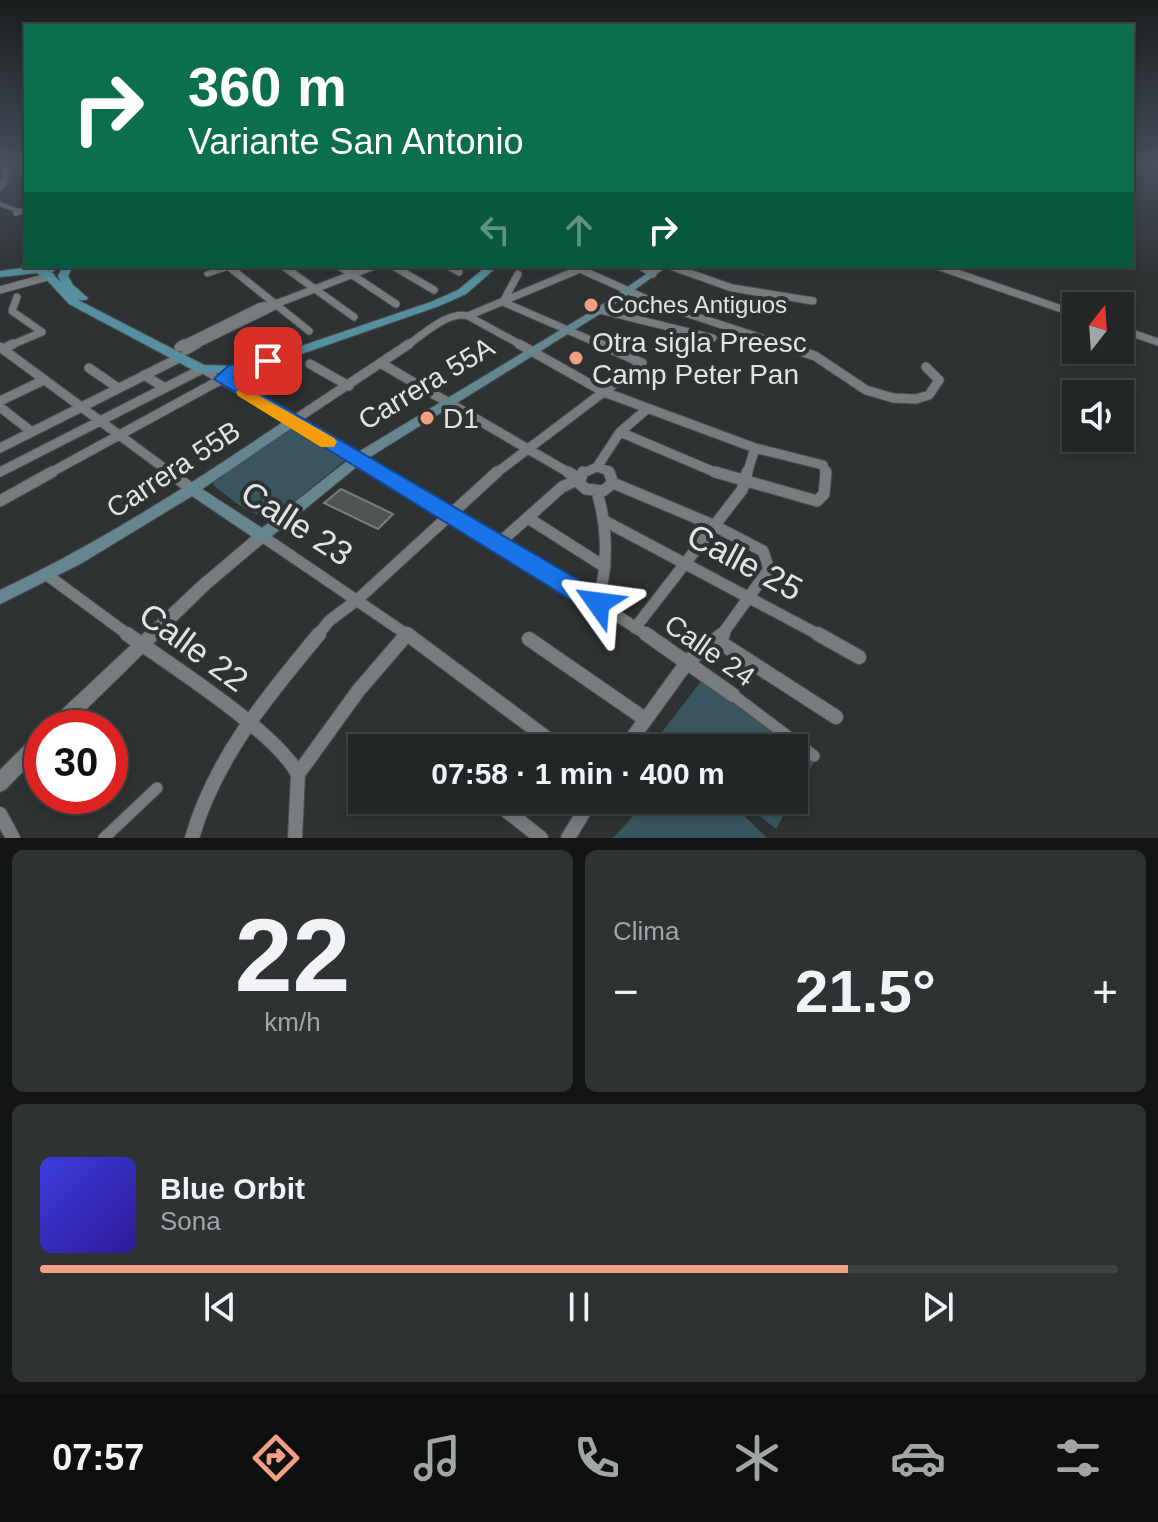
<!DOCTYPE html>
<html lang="es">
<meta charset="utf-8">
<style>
:root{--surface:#222626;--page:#2e3232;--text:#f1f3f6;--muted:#a2a5a7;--line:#3f4343;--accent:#f39f84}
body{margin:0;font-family:Arial,sans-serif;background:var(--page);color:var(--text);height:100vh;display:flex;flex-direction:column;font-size:30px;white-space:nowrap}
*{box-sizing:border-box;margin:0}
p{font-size:26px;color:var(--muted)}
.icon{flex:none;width:44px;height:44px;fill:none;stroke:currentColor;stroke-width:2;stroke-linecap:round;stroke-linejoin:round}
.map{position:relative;height:838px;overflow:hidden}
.side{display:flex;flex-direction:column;gap:12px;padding:12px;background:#131515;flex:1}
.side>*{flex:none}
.top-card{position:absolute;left:24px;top:24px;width:1110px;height:244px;border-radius:0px;box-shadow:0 4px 12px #0003,0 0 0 2px var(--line);background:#0b6e4f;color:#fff;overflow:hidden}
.needle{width:52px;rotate:17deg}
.controls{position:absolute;left:1062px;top:292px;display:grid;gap:16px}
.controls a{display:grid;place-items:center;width:72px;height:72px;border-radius:0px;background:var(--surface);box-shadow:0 4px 12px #0003,0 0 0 2px var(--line);font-size:40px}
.speed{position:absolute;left:24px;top:710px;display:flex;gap:16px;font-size:40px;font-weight:700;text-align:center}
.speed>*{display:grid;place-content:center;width:104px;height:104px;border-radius:50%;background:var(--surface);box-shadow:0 4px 12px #0003,0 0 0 2px var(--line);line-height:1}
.speed .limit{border:12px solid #d22;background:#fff;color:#111}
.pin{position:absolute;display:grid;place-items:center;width:68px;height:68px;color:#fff;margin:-34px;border-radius:16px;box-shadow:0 4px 12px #0006}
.me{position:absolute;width:88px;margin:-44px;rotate:301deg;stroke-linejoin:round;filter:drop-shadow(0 0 6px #0008)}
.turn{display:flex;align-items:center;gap:28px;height:168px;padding:0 32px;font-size:36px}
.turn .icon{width:104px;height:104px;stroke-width:2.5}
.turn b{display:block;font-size:56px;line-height:68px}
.lanes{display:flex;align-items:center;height:76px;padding:0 32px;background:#0003;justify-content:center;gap:40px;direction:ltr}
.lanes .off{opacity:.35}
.big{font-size:60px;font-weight:700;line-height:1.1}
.side .widget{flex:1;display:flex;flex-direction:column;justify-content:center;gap:12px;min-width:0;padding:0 28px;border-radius:12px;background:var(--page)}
.side .dial{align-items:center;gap:0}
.dial b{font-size:104px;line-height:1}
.song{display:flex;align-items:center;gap:24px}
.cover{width:96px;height:96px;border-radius:12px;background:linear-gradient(135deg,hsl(240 70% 55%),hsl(250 70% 35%))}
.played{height:8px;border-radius:4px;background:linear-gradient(90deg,var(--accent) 75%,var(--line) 75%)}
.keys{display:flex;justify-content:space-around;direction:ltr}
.heat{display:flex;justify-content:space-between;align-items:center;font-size:44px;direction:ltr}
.side .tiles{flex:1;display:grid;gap:12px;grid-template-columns:1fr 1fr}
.widget:last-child{grid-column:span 2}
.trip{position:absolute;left:348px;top:734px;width:460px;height:80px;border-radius:0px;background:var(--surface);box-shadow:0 4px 12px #0003,0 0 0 2px var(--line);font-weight:700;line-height:80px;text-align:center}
.menu{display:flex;height:128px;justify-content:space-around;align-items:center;background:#0e0f0f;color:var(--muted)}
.menu .icon{width:56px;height:56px}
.menu .current{color:var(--accent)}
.menu b{font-size:36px;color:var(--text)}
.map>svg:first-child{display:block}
.green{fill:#39565f}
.building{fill:#4e5354;stroke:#787d7e;stroke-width:2}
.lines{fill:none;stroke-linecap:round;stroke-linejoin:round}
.pedestrian-far1-casing{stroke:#4b4e4f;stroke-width:7}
.pedestrian-casing{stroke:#4b4e4f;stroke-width:13}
.minor-far4-casing{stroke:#4b4e4f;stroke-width:7}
.minor-far3-casing{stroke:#4b4e4f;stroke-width:9}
.minor-far2-casing{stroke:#4b4e4f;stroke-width:11}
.minor-far1-casing{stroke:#4b4e4f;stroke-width:13}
.minor-casing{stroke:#4b4e4f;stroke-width:16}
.tertiary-casing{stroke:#4b4e4f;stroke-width:2}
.secondary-casing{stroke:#4b4e4f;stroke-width:2}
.primary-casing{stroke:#4b4e4f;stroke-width:2}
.pedestrian-far1{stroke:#777c7e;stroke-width:5}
.pedestrian{stroke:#777c7e;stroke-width:11}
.minor-far4{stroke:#777c7e;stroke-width:6}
.minor-far3{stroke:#777c7e;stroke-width:7}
.minor-far2{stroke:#777c7e;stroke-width:9}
.minor-far1{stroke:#777c7e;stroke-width:11}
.minor{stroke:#777c7e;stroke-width:14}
.tertiary{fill:#777c7e;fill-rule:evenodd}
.secondary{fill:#66868f;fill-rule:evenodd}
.primary{fill:#5690a0;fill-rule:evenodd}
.route{fill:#1a73e8;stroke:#114b97;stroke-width:2}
.slow{fill:#f59e0b}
.poi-dot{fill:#f39f84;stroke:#2e3233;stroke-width:3}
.labels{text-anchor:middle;stroke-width:8;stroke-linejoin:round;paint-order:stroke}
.far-poi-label{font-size:24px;fill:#e1e3e4;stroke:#2e3233;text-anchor:start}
.poi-label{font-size:28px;fill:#e1e3e4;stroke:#2e3233;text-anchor:start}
.street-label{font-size:28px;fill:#e1e3e4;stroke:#2e3233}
.near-street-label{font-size:34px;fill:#e1e3e4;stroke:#2e3233}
</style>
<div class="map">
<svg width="1158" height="838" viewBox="0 0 1158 838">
<rect width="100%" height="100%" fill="#2e3233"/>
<path class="green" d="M292 428H299L344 456V461L279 514C254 523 234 500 214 486L213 481Z
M705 676 818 755 794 797V748H674L659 736Z
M648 800H728L767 838H613Z
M739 800H792L776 829Z"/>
<path class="building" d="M341 489 366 501 393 514 378 529 324 503Z"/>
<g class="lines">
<defs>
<path id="pedestrian-far1" d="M207 274 229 267"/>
<path id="pedestrian" d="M733 695 814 756
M104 838 157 788"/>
<path id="minor-far4" d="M16 213 26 209"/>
<path id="minor-far3" d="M228 266 309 331
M283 266 354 317
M339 266 396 304
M393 266 434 290
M448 266 459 272
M573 266 658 304 786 346
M640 266 653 274
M670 266 732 288 813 301
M937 266 1076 314
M518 274 503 302 604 346
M0 290 51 276
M17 297 12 311 42 332
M600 310 713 338
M468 316 523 346
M1120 329 1158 342
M9 346 42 332
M180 346 259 307 281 302 374 266
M193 346 275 306
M406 346C422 336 448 310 468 316L580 269"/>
<path id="minor-far2" d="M519 344 604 392 755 448 823 465 826 474
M600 344 642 363
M780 344 815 356 866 390 893 398 916 399 929 395 939 380 926 367
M0 347 172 474
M179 347 184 344
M3 349 13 344
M186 350 197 344
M310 364 349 386
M382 364 571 474
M89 368 118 388
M144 375 165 388
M0 401 44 380
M0 407 32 432
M293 421 409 344
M620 432 719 474
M0 448 181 357
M355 460 380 474
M597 467 620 432 647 409
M0 472 202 369
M48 474 222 379
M495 474 642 363
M581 474 597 467 609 471 610 474
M747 474 755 448"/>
<path id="minor-far1" d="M169 472 193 490
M377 472 548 572 649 636
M568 472 579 479
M583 472 579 483 586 489 603 491 613 483 609 472
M715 472 817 501 824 494 826 472
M613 483 713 525 763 551 769 569 721 636
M597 492C608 529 608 566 598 603
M0 501 52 472
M528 518 605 567
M603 520 821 636
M262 536 409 636
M498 544 562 487 579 479
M47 575 130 636
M635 628 742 490 747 472
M317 636 329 621 357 600 497 472"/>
<path id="minor" d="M127 634C170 665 275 731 298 774
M407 634 560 748
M646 634 733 695
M818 634 859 657
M529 639 645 719
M718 641 836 717
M625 748 688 661 723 634
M93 796 99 801
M493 800 541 838
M0 814 13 838
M192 838C215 758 267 697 319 634
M295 838 298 774 358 691 407 634
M568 838 591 800"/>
<path id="tertiary" d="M0 163 7 166C10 174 8 186 0 191V182L3 176Z
M0 202 26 212V216L0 206Z
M202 366 297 418 299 421 293 425 289 424 198 371 197 369 198 367Z
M262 531 267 532 269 536 267 540 209 589 67 728H46L49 722 199 581 257 532Z
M42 731V752L6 789 0 792V770L36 734Z"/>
<path id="secondary" d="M658 266H668L603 312 365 460 267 540 262 542 257 540 192 496 82 563 0 604V590C102 542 196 481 289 418H297L355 454 597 308ZM293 427 347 461 262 528 202 489Z"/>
<path id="primary" d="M26 263V266L54 268 55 270 51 273 61 282 58 276 63 266H73L68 276 73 285 88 298 86 300H78L204 365 234 366 254 362 431 302 458 290 487 266H498L466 294 439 306 261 368 234 374 197 372 69 304 46 279 37 273 0 277V271L23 268 22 266Z"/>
</defs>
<use href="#pedestrian-far1" class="pedestrian-far1-casing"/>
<use href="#pedestrian" class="pedestrian-casing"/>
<use href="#minor-far4" class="minor-far4-casing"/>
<use href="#minor-far3" class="minor-far3-casing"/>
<use href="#minor-far2" class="minor-far2-casing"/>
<use href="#minor-far1" class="minor-far1-casing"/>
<use href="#minor" class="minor-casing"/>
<use href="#tertiary" class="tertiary-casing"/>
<use href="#secondary" class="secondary-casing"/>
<use href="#primary" class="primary-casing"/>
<use href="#pedestrian-far1" class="pedestrian-far1"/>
<use href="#pedestrian" class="pedestrian"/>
<use href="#minor-far4" class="minor-far4"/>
<use href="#minor-far3" class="minor-far3"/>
<use href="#minor-far2" class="minor-far2"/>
<use href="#minor-far1" class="minor-far1"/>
<use href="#minor" class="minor"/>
<use href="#tertiary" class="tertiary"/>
<use href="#secondary" class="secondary"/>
<use href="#primary" class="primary"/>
</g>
<linearGradient id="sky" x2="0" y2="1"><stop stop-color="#191c1c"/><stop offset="0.58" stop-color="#464f5b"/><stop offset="1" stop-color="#464f5b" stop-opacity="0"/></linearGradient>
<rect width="1158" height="281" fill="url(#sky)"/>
<path class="route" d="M268 356 274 358V364L240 374 234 378 606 596 610 603 606 611 598 614 589 611 214 379 228 366Z"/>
<path class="slow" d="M244 387 334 438 337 442 334 447H321L238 396 236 392Z"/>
<g class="poi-dot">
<circle cx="591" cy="305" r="8"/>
<circle cx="576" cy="358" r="8"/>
<circle cx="427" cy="418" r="8"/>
</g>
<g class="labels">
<g class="far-poi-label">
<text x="607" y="313">Coches Antiguos</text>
</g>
<g class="poi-label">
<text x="592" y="352">Otra sigla Preesc<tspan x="592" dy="32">Camp Peter Pan</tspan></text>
<text x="443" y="428">D1</text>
</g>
<g class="street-label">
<text transform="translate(426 383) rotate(-31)" y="10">Carrera 55A</text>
<text transform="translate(173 469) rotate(-33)" y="10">Carrera 55B</text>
<text transform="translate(710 650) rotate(35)" y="10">Calle 24</text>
</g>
<g class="near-street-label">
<text transform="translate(297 523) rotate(33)" y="12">Calle 23</text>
<text transform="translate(745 562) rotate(28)" y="12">Calle 25</text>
<text transform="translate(194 647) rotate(36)" y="12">Calle 22</text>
</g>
</g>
</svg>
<div class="controls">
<a><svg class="needle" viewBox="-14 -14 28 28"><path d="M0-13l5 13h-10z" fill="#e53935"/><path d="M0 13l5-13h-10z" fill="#a2a5a7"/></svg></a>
<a><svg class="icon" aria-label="sound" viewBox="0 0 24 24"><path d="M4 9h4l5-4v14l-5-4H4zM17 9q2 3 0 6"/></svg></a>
</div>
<div class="speed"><div class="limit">30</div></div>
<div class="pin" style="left:268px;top:361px;background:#d93025"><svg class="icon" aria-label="arrive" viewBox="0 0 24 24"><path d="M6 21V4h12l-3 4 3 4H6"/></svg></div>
<svg class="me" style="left:598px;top:603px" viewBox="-20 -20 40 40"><path d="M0-17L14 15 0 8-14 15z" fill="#1a73e8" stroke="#fff" stroke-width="4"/></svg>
<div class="trip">07:58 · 1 min · 400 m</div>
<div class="top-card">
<div class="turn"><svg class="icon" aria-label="right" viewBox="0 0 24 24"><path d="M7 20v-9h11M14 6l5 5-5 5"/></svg><div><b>360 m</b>Variante San Antonio</div></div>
<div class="lanes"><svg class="icon off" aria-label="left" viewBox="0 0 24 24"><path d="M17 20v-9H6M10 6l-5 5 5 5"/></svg><svg class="icon off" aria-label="ahead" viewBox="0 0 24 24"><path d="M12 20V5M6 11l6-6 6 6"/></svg><svg class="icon" aria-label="right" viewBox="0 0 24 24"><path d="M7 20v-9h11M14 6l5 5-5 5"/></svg></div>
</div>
</div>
<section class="side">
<div class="tiles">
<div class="widget dial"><b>22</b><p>km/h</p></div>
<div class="widget"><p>Clima</p>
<div class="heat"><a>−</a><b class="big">21.5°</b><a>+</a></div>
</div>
<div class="widget">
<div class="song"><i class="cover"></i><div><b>Blue Orbit</b><p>Sona</p></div></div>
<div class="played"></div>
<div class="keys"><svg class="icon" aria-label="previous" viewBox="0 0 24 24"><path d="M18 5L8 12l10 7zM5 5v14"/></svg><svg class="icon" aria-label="pause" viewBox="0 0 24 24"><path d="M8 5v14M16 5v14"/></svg><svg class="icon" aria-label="next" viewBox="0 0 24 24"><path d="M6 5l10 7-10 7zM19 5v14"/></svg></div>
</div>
</div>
</section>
<nav class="menu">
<b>07:57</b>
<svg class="icon current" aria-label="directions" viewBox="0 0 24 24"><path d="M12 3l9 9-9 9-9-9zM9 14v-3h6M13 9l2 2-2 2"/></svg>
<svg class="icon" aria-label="music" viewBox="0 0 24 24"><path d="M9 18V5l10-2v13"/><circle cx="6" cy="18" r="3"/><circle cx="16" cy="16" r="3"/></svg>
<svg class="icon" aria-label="phone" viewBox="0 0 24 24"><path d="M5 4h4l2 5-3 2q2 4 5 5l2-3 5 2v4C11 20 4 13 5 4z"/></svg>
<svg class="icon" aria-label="climate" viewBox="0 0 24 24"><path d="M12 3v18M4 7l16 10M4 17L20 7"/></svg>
<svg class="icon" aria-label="car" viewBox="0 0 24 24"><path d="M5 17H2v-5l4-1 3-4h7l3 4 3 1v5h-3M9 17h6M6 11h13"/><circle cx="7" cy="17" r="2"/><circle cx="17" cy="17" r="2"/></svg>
<svg class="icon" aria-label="filters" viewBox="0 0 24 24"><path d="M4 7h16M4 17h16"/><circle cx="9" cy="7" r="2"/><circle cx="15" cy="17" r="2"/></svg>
</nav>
